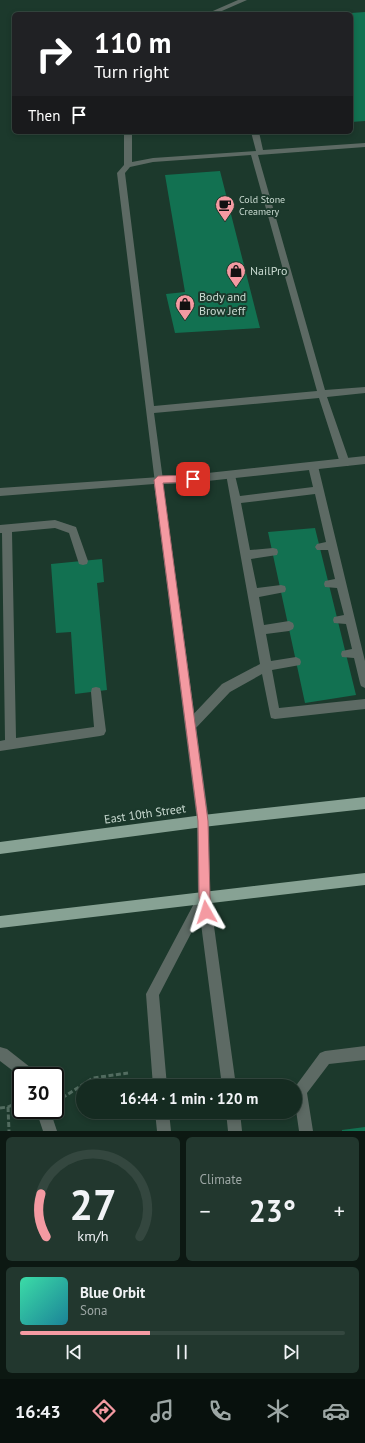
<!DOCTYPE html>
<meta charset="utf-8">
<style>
:root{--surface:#152b21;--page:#22372e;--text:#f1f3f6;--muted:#9da7a5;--line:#34473f;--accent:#f49aa2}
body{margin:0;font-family:"PT Sans",sans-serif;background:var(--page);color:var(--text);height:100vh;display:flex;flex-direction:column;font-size:15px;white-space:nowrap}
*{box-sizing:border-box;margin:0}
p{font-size:13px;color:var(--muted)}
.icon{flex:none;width:22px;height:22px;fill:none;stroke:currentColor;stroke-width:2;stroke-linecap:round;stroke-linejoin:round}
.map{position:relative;height:1131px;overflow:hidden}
.details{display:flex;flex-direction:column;gap:6px;padding:6px;background:#0c1812;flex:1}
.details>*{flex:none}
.top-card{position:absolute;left:12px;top:12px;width:341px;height:122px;border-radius:6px;box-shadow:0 2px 6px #0003,0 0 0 1px var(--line);background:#202124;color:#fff;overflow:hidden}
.speed{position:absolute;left:12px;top:1067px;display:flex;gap:8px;font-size:20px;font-weight:700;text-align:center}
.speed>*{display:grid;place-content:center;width:52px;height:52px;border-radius:50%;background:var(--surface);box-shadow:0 2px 6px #0003,0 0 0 1px var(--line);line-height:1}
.speed .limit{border:2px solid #111;border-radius:6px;background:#fff;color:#111}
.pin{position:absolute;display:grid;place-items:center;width:34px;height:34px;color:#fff;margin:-17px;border-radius:8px;box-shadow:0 2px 6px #0006}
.me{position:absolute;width:44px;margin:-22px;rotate:354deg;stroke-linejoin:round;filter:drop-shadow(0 0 3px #0008)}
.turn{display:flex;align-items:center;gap:14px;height:84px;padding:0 16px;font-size:18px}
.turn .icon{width:52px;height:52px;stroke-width:2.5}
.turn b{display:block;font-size:28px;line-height:34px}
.then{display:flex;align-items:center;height:38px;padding:0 16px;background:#0003;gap:8px;font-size:15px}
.big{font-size:30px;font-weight:700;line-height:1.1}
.details .widget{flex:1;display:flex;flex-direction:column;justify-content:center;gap:6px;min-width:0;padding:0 14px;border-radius:6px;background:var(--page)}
.details .dial{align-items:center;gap:0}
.dial svg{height:104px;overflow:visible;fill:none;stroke:var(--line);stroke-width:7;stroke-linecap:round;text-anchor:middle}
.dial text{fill:var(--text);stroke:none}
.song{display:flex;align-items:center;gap:12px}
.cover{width:48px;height:48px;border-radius:6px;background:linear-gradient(135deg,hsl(160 70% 55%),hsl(190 70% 35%))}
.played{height:4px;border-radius:2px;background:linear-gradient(90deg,var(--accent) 40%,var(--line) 40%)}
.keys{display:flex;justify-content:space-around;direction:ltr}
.heat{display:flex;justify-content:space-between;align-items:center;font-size:22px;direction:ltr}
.details .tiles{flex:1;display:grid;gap:6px;grid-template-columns:1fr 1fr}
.widget:last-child{grid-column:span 2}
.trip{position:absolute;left:76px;top:1079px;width:226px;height:40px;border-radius:20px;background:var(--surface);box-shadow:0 2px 6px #0003,0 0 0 1px var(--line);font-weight:700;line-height:40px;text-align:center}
.menu{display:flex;height:64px;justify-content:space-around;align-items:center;background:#08110d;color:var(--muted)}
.menu .icon{width:28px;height:28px}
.menu .on{color:var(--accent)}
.menu b{font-size:18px;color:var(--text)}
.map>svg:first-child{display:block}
.building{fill:#127151}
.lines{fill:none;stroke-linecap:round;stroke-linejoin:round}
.path{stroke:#526c60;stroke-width:3;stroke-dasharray:5 2.5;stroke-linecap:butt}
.service{fill:#5d6a64;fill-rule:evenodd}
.minor{fill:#5d6a64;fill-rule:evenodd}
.primary{fill:#87a294;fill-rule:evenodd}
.route{fill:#f49aa2;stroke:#9f6469}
.labels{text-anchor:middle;stroke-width:4;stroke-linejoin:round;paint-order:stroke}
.far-poi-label{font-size:10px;fill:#c9dad1;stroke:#1c392c;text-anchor:start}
.poi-label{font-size:12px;fill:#c9dad1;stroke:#1c392c;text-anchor:start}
.street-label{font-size:12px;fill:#c9dad1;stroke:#1c392c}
</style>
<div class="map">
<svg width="365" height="1131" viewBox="0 0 365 1131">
<rect width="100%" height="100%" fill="#1c392c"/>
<path class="building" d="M365 12V121L351 122V13Z
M220 171 260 328 175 333 166 294 185 292 165 175Z
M315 528 356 695 305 703 268 532Z
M102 559 104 582 97 583 107 690 75 694 71 632 56 633 51 564Z
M365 1127V1131H342V1130Z"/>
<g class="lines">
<path class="path" d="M62 1098 93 1078 128 1073
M8 1107 9 1131
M0 1108 8 1107 19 1102"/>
<path class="service" d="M238 0H247L215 14H206Z
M124 132H132V162L153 158 256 151 251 132H259L263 150 365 143V147L258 155 325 390 365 387V393L327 397 350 463 348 466H342L340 463 319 398 154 413 163 480 161 483H155L117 173 124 165ZM251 155 317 391 154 406 125 173 130 167 153 162Z
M313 462 316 463 318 466 363 653 365 661V688L361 686 360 683 354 658 342 657 341 654 342 651 352 649 346 624 334 623 333 620 334 617 344 615 337 588 325 587 324 584 325 581 335 579 328 550H317L315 547 317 544 326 542 315 494 241 503 250 550 273 548 277 549 278 552 277 555 251 559 257 588 281 585 285 586 286 589 285 592 259 597 264 625 289 621 293 623 294 626 293 629 289 631 266 634 271 661 296 657 300 659 301 662 300 665 272 670 279 708 365 699V709L275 719 271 718 270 714 262 674 230 692 195 729 191 730 187 729 185 725 187 721 222 684 260 664 226 474 228 471H234L240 496 313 487 308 466 310 463Z
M55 520 76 527 88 561 87 564 83 565 79 564 69 533 55 528 12 532 16 738 94 727 91 692 92 688 96 687 100 688 101 692 106 731 104 735 100 736 0 751V741L5 740 2 533H0V525Z
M365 1046V1060L329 1064 307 1093 313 1131H299L295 1103V1087L320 1053 325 1051Z
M0 1047 7 1049 35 1071 37 1076H21V1077L0 1061Z
M36 1110H50L57 1131H43Z"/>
<path class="minor" d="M365 456V464L189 483 163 484 209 821 210 897 236 1086H222L200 916 159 995 167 1086H153L146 994 198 896 197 821 154 484 0 496V488L189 475Z
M155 1112H169L171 1131H157Z
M226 1112H240L242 1131H228Z"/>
<path class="primary" d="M365 797V809L203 827 0 854V842L203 815Z
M365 873V885L0 928V916Z"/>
</g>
<path class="route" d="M193 475 198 479 193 482 163 483 208 821 210 897 212 912 210 916 206 918 202 916 199 897 198 821 154 480 158 476Z"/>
<defs>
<symbol id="cafe-pin" viewBox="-11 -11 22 30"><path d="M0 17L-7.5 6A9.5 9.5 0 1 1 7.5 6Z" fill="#f49aa2" stroke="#1c392c"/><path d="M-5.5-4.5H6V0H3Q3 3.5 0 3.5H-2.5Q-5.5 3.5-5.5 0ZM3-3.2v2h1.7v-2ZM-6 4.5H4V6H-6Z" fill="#111"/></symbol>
<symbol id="shop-pin" viewBox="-11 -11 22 30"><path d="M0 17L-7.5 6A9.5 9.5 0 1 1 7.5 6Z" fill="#f49aa2" stroke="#1c392c"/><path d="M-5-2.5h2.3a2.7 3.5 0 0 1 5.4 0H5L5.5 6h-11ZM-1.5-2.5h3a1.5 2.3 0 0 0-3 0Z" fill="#111"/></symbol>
</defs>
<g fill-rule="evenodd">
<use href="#cafe-pin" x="214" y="194" width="22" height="30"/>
<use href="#shop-pin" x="225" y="260" width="22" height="30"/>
<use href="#shop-pin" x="174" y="293" width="22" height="30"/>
</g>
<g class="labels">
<g class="far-poi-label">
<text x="239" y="203">Cold Stone<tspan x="239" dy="12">Creamery</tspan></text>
</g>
<g class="poi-label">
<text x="250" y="275">NailPro</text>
<text x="199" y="301">Body and<tspan x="199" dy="14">Brow Jeff</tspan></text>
</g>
<g class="street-label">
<text transform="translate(145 814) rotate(-8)" y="4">East 10th Street</text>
</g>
</g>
</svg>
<div class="speed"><div class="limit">30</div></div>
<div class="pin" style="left:193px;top:479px;background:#d93025"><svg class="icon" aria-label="arrive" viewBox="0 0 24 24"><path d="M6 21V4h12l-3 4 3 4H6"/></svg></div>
<svg class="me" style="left:206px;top:912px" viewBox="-20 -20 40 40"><path d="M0-17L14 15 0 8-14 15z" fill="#f49aa2" stroke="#fff" stroke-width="4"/></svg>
<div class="trip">16:44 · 1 min · 120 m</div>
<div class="top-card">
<div class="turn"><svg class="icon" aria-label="right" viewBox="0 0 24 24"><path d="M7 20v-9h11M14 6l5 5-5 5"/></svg><div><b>110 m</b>Turn right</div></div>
<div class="then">Then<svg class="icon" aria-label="arrive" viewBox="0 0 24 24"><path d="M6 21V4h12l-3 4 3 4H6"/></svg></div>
</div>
</div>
<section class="details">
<div class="tiles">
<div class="widget dial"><svg viewBox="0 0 100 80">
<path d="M14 69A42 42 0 1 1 86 69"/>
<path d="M14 69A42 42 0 0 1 10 36" stroke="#f49aa2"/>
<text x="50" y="56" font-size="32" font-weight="700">27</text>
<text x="50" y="72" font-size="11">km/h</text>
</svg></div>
<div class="widget"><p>Climate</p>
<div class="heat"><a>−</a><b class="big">23°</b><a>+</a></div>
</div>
<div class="widget">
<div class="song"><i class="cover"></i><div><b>Blue Orbit</b><p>Sona</p></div></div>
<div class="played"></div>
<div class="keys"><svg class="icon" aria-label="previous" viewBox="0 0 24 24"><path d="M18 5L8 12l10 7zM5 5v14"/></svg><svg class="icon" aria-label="pause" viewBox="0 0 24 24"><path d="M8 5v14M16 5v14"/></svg><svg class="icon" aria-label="next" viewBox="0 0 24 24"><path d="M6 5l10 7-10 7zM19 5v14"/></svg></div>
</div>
</div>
</section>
<nav class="menu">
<b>16:43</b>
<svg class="icon on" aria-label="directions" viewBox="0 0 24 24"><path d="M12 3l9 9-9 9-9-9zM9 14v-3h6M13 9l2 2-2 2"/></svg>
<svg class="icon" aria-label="music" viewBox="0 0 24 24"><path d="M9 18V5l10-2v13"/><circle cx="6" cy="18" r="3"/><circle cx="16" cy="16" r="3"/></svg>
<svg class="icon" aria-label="phone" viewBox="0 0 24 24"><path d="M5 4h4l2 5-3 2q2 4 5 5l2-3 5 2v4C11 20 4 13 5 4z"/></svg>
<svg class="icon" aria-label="climate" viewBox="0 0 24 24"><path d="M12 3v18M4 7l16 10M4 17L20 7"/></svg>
<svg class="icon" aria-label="car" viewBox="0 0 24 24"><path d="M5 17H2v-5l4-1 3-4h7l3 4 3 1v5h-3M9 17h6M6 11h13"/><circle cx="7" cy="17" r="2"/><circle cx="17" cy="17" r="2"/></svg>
</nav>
